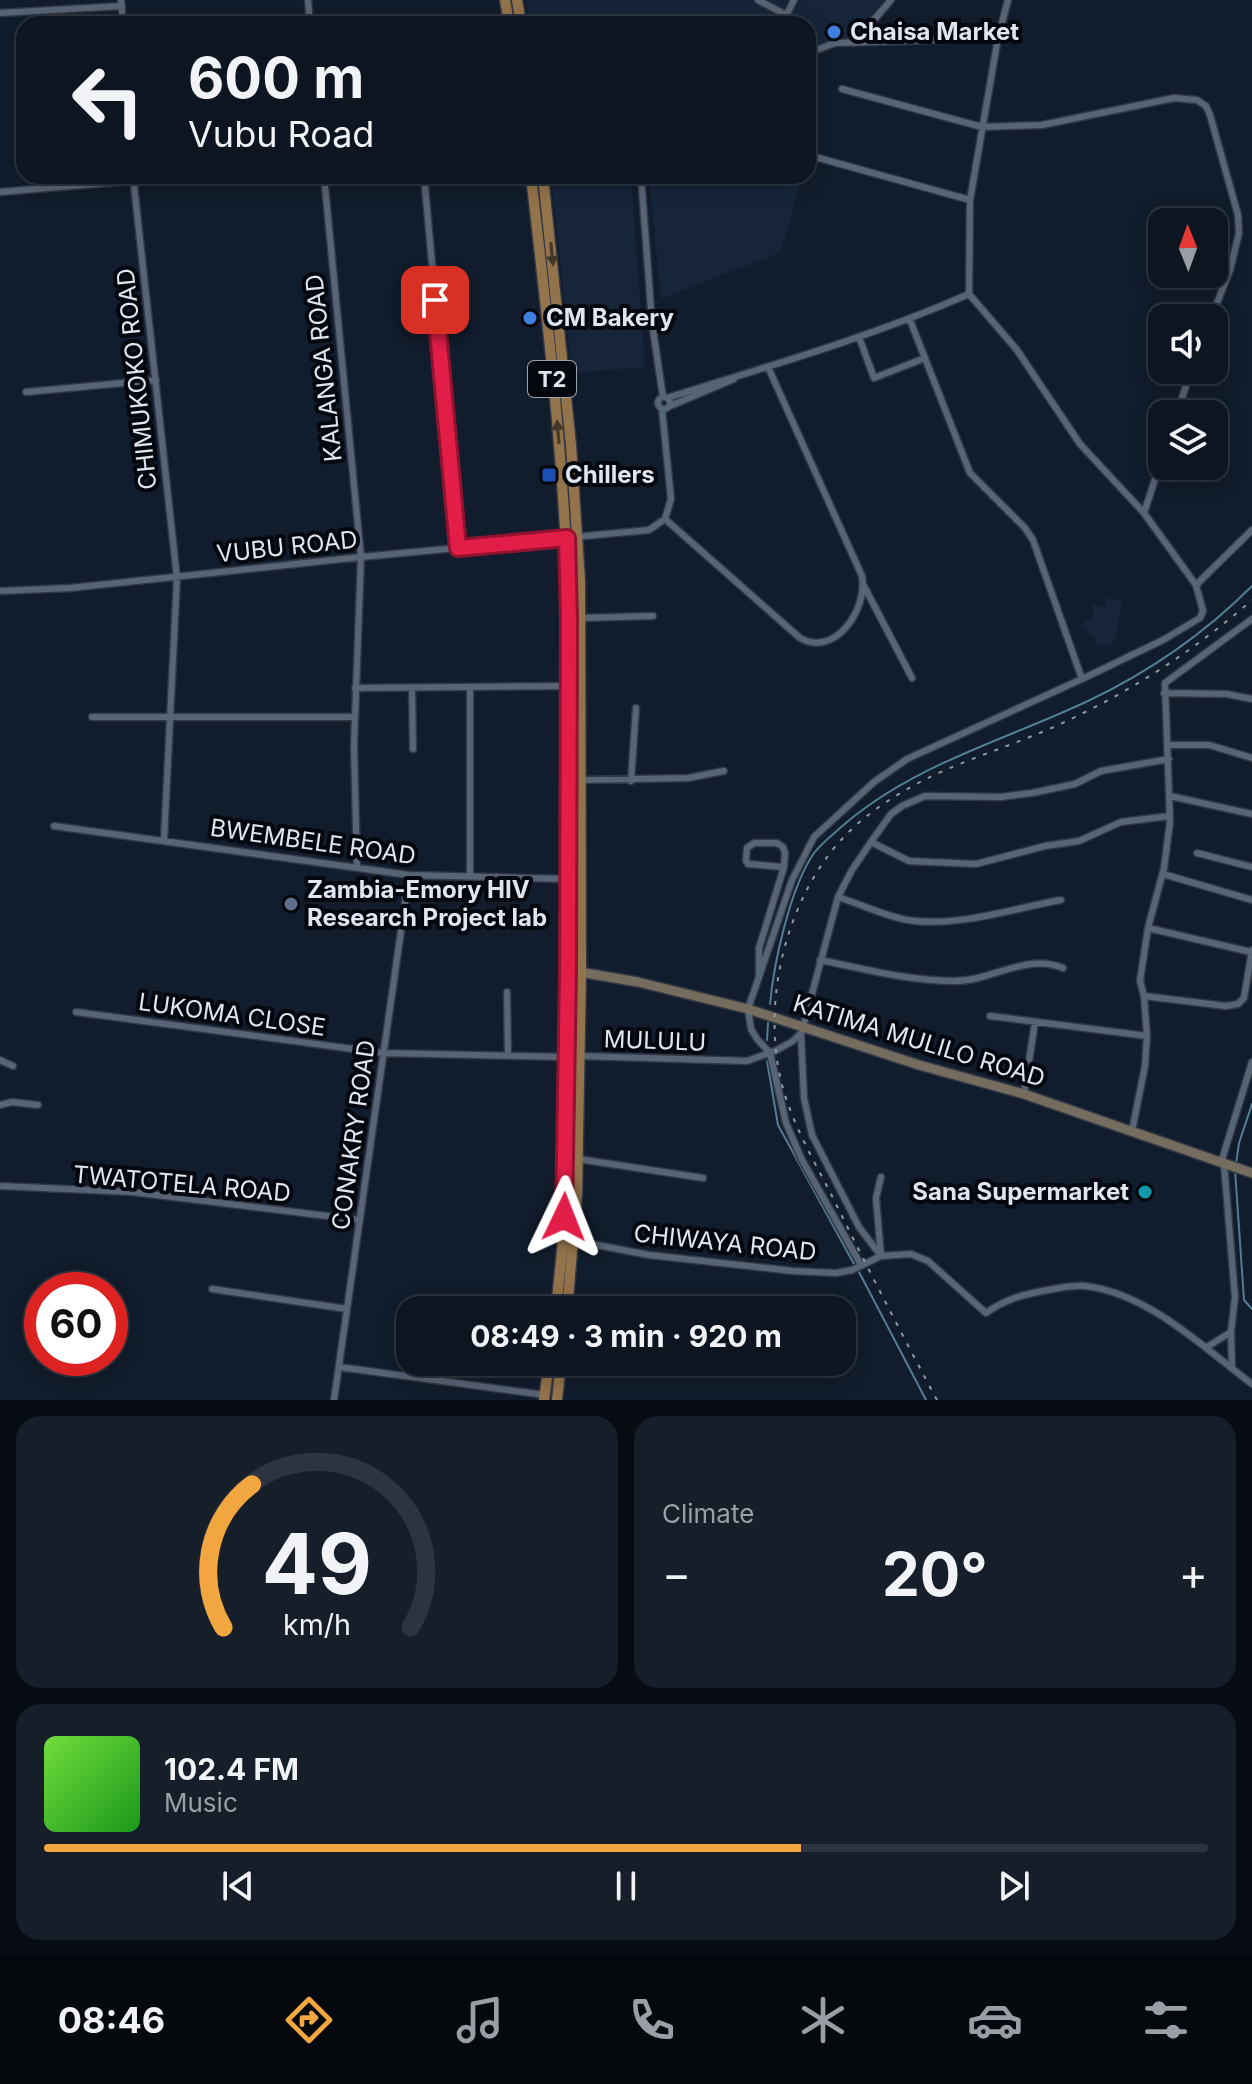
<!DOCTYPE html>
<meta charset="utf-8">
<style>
:root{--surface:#0d1521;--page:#161e2a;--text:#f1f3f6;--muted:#9a9fa5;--line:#2d343f;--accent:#f1a640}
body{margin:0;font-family:Inter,sans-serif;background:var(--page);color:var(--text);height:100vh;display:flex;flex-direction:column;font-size:30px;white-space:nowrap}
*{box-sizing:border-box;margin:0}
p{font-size:26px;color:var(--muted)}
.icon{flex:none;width:44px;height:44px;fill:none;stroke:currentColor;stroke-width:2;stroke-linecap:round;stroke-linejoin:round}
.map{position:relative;height:1400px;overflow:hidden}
.panel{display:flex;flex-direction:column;gap:16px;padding:16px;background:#070c12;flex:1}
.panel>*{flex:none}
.hud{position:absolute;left:16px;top:16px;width:800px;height:168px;border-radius:24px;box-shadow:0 4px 20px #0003,0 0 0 2px var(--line);background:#0d1521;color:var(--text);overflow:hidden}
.needle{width:52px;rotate:359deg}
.fabs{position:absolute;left:1148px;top:208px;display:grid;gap:16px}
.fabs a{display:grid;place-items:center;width:80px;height:80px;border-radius:16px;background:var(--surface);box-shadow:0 4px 20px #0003,0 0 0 2px var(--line);font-size:40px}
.speed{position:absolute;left:24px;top:1272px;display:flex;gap:16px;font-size:40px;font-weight:700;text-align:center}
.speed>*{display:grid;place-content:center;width:104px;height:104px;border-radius:50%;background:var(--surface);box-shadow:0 4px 20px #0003,0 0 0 2px var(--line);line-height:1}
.speed .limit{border:12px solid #d22;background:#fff;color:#111}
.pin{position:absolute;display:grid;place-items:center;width:68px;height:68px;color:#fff;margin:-34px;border-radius:16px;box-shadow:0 4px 12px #0006}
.me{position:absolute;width:88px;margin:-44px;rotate:2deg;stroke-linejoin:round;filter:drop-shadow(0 0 6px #0008)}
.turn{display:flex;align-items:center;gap:28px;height:168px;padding:0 40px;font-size:36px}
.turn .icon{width:104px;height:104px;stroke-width:2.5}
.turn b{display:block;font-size:56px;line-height:68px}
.big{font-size:60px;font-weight:700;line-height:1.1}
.panel .card{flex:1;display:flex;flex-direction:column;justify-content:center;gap:12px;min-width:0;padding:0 28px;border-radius:24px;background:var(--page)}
.panel .dial{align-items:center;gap:0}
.dial svg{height:208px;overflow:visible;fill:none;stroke:var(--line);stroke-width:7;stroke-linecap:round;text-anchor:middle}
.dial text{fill:var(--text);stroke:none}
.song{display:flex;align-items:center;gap:24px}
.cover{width:96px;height:96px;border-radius:12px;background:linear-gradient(135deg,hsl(100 70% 55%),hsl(120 70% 35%))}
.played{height:8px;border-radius:4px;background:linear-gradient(90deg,var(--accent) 65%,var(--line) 65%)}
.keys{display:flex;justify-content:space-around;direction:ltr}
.heat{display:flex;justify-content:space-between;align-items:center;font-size:44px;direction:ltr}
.panel .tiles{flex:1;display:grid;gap:16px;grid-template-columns:1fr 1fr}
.card:last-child{grid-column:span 2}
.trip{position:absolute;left:396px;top:1296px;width:460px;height:80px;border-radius:24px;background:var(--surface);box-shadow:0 4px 20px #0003,0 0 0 2px var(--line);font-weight:700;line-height:80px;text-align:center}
.tabs{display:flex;height:128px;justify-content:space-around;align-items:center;background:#05080d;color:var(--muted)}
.tabs .icon{width:56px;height:56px}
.tabs .current{color:var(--accent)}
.tabs b{font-size:36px;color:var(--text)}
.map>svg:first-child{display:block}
.built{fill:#162539}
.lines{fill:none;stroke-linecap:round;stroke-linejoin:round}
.stream{stroke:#517e90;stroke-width:2}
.minor-casing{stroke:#323744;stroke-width:9}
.secondary-casing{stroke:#323744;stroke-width:12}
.primary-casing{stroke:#323744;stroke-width:13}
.minor{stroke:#576476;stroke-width:6}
.secondary{stroke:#756c60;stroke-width:9}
.primary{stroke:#93734b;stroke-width:10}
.rail{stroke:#9098a5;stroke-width:2;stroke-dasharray:4 8;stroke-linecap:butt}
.oneway{fill:#443829}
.route-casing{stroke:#92132f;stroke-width:20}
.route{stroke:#e11d48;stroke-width:14}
.shop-dot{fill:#3f7fe0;stroke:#04070d;stroke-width:3}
.transit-dot{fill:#1a4fb4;stroke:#04070d;stroke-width:3}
.service-dot{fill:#5c6f8a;stroke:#04070d;stroke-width:3}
.culture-dot{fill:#0f9aa8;stroke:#04070d;stroke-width:3}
.labels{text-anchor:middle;stroke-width:8;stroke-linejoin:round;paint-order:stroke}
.shield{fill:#04070d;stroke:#9da3ad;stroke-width:2}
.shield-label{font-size:22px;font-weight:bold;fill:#dfe6f1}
.poi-label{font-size:24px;font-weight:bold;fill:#dfe6f1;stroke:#04070d;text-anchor:start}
.street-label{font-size:24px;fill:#dfe6f1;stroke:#04070d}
</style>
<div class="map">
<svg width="1252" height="1400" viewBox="0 0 1252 1400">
<rect width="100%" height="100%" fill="#111c2c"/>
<path class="built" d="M526 0H791L785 13 774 15 769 24H529Z
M796 0H886L852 40 825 42 808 50V24H784Z
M551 176H631L645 367 572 373Z
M649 176H802L781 252 661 299Z
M1107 598 1122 601 1115 639 1110 645 1098 646 1094 635 1088 634 1086 628 1082 629 1081 623 1092 618 1094 610 1091 608 1092 604 1104 607Z"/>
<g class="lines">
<path class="stream" d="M770 1004C774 962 790 888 814 853 821 844 831 836 840 828 911 765 1003 741 1088 701 1149 672 1205 633 1252 586
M767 1040 768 1023
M767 1061 778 1125 854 1264
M1236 1164 1239 1143 1252 1104
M1235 1170 1244 1300 1252 1309
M859 1272 926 1400"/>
<defs>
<path id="minor" d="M121 0 123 24
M308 0 310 24
M758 0 786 15
M0 13 122 6
M782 24 794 0
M854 43 891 0
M808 53 835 43 998 38
M842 89 982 127 1042 125 1174 98 1197 100 1206 106 1210 115 1238 215 1239 233 1230 270 1211 318
M808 155 970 200
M133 176 177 578 164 840
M324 176 361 557 354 745 357 867
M424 176 458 548
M641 176 652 323 663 397
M0 192 190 176
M969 294 1017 350 1080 444 1144 513 1196 585 1252 530
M910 320 970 473 1025 528 1033 540 1082 679
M859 337 874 378 925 358
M26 392 156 380
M658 403a6 6 0 1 1 12 0a6 6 0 1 1-12 0Z
M667 398C769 366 871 337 969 294L970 200 998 38 1008 0
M670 406 734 379
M1177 414 1191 370
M1144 513 1162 458
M665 519 800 638C835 658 868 609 862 576L768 367
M864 586 912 678
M0 591 70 588 361 557 649 530 665 519 671 499 662 409
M580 618 653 616
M355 688 569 686
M412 688 413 749
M1164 693 1227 694 1252 699
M92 717H355
M1168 745H1209L1252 758
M580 780 688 778 724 771
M631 781 636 708
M1170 796 1252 814
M54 826 409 875 567 879
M871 842 909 861 976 864 1045 846 1079 841 1121 822 1170 816
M754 843H777L783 847 785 853 784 867 748 864 746 861 747 848Z
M1197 853 1252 867
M1163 874 1252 900
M470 877V688
M838 897C863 905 889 918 915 921 961 926 1016 908 1061 900
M1148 928 1251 952
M820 960C865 969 909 981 955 981 992 981 1025 953 1063 968
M759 977V948L784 867
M507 992 508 1055
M1144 996 1226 1006 1238 1004 1244 998 1252 950
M76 1012 383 1053 567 1057
M990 1016 1147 1036
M579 1056 747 1061 775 1051 793 1041 800 1034
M0 1060 13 1066
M1024 1094 1035 1022
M0 1105 12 1102 38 1105
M1132 1131 1145 1066 1147 1036 1144 996 1140 981 1148 928 1164 868 1170 822 1165 683 1252 619
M578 1159 703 1178
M1221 1163 1252 1062
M0 1186 132 1192 360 1220
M570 1240 649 1255 793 1271 836 1273 852 1270 881 1256 911 1254 928 1261 986 1313C1005 1299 1025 1294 1048 1290 1060 1288 1072 1285 1085 1286 1148 1293 1204 1348 1252 1384
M881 1256 859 1227 812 1135 804 1098 801 1035 838 897 852 870 871 842 891 814 902 806 925 796 1001 797 1032 793 1075 784 1101 771 1169 759
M881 1256 876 1198 881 1177
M861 1265 802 1160 786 1123 770 1053 757 1039 751 1029 748 1009 792 880 814 837 874 782 907 759 1082 679 1163 640 1200 618 1203 611 1196 585
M212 1289 347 1309
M1231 1332 1232 1368
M1207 1347 1231 1332 1235 1297 1224 1164
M339 1367 545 1395
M334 1400 409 875"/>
<path id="secondary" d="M568 970 638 982 748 1009 919 1065 1024 1094 1252 1173"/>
<path id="primary" d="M505 0 509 24
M517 0 521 24
M531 176C548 323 565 471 569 619L566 1172 563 1240 556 1310
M543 176 571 445 580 581 581 971 577 1194 567 1310
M544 1400 549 1362
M557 1400 561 1362"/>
</defs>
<use href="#minor" class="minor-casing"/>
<use href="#secondary" class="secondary-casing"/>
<use href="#primary" class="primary-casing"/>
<use href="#minor" class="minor"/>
<use href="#secondary" class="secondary"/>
<use href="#primary" class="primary"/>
<path class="rail" d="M937 1400C901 1333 866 1265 832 1196 815 1163 795 1128 784 1092 761 1014 781 916 831 852 856 819 895 794 932 776 977 755 1026 741 1071 719 1138 687 1197 648 1252 600"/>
</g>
<defs><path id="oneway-solid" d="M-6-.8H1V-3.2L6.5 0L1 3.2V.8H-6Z" transform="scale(2)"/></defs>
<g class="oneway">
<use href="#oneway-solid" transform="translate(552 254) rotate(84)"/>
<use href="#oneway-solid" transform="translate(558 432) rotate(-95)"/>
</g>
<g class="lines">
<defs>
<path id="route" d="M435 300 458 548 567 538 569 619 568 970 564 1217"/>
</defs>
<use href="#route" class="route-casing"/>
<use href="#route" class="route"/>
</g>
<g class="shop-dot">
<circle cx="834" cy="32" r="8"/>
<circle cx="530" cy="318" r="8"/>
</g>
<rect class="transit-dot" x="541" y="467" width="16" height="16" rx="4"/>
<circle class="service-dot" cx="291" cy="904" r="8"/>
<circle class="culture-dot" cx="1145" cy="1192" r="8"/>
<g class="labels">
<rect class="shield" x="528" y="361" width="48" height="36" rx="6"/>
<g class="shield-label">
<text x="552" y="387">T2</text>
</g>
<g class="poi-label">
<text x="850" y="40">Chaisa Market</text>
<text x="546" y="326">CM Bakery</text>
<text x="565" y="483">Chillers</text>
<text x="307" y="898">Zambia-Emory HIV<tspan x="307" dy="28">Research Project lab</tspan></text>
<text x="1129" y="1200" text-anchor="end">Sana Supermarket</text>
</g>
<g class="street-label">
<text transform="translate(324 368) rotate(-96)" y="8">KALANGA ROAD</text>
<text transform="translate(137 379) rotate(-96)" y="8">CHIMUKOKO ROAD</text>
<text transform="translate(287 547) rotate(-6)" y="8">VUBU ROAD</text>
<text transform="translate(313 842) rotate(8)" y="8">BWEMBELE ROAD</text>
<text transform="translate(232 1015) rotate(8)" y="8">LUKOMA CLOSE</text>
<text transform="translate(655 1041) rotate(2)" y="8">MULULU</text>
<text transform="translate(919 1041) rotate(17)" y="8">KATIMA MULILO ROAD</text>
<text transform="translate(354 1135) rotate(-82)" y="8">CONAKRY ROAD</text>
<text transform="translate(182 1184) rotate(5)" y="8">TWATOTELA ROAD</text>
<text transform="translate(725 1243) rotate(6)" y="8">CHIWAYA ROAD</text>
</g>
</g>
</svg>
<div class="fabs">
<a><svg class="needle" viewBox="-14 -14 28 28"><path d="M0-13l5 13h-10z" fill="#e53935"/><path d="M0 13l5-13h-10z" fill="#9a9fa5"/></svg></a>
<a><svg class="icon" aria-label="sound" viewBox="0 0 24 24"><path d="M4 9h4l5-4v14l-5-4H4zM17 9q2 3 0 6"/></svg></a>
<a><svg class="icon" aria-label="layers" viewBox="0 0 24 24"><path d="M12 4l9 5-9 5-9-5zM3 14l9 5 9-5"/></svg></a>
</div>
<div class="speed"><div class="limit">60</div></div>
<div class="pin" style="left:435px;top:300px;background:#d93025"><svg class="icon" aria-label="arrive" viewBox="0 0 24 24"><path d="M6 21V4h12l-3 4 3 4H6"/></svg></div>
<svg class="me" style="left:564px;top:1217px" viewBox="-20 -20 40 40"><path d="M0-17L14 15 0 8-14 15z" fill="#e11d48" stroke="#fff" stroke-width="4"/></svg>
<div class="trip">08:49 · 3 min · 920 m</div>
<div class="hud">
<div class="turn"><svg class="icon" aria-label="left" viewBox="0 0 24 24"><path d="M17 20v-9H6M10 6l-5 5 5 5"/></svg><div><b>600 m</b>Vubu Road</div></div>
</div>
</div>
<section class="panel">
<div class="tiles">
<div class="card dial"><svg viewBox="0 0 100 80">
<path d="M14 69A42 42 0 1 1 86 69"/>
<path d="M14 69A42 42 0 0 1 25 14" stroke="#f1a640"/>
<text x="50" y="56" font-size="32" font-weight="700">49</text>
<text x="50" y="72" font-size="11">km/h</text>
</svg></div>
<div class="card"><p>Climate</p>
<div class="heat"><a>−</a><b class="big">20°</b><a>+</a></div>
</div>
<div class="card">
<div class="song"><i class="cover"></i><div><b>102.4 FM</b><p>Music</p></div></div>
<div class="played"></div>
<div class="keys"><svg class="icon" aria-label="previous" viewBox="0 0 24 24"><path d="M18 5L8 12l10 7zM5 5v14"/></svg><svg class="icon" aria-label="pause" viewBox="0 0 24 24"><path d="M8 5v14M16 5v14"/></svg><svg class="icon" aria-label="next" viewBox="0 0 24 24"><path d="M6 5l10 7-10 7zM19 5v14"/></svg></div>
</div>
</div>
</section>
<nav class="tabs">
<b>08:46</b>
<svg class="icon current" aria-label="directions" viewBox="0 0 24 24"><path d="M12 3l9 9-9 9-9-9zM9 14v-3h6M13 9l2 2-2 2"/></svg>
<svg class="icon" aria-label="music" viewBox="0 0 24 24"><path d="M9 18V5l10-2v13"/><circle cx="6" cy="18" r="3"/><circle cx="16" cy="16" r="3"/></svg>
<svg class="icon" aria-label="phone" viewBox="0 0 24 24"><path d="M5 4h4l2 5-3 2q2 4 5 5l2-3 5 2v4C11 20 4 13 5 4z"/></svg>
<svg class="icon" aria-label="climate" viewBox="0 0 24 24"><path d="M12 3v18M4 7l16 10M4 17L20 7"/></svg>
<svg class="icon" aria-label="car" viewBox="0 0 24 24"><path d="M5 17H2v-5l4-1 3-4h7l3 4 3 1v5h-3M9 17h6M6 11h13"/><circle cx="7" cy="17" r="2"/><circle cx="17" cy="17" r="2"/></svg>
<svg class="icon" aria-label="filters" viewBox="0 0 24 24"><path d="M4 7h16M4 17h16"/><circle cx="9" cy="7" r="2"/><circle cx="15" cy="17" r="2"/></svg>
</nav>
